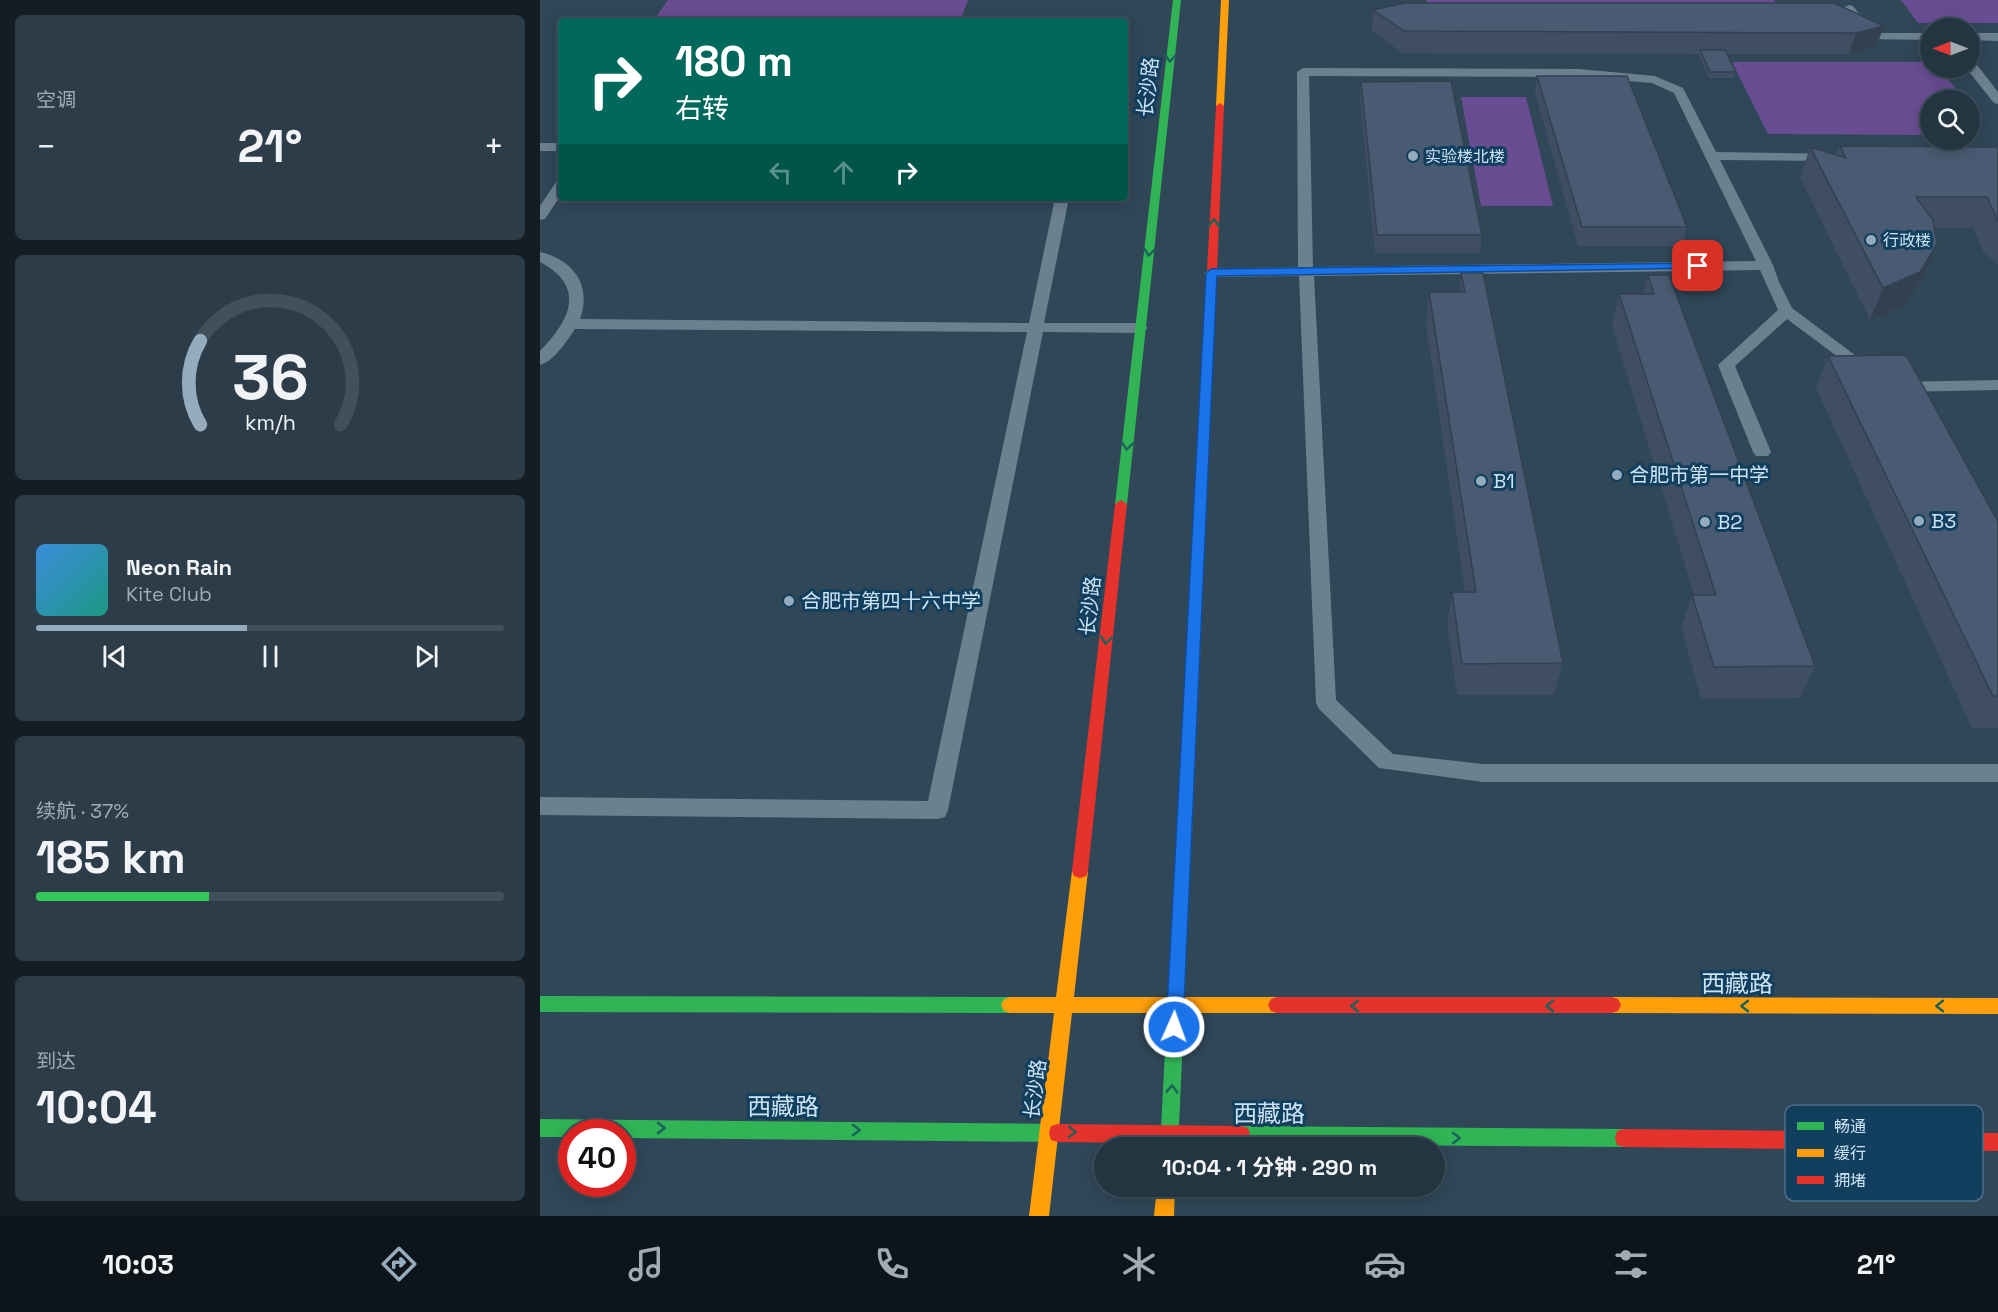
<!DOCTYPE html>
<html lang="zh">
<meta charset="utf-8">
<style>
:root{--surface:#243542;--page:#2c3d49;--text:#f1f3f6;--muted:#a3abb2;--line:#41505b;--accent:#95acbf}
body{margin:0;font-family:"Space Grotesk","Noto Sans SC",sans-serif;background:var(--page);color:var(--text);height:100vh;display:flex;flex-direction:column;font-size:22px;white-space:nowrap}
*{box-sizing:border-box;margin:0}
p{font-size:20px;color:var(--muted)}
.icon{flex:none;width:33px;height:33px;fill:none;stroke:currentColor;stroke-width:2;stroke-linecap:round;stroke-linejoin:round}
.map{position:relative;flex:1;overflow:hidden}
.drawer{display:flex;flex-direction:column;gap:15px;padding:15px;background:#141d24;width:540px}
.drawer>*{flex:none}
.banner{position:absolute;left:18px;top:18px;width:570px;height:183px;border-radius:6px;box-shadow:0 3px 15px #0003,0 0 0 2px var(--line);background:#00695c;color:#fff;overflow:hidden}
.needle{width:39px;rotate:270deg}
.buttons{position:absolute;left:1380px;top:18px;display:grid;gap:12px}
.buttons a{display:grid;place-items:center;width:60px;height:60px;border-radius:50%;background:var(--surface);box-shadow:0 3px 15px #0003,0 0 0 2px var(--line);font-size:30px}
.speed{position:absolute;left:18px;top:1119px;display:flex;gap:12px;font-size:30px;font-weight:700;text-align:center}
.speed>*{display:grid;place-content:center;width:78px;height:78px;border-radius:50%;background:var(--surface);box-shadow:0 3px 15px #0003,0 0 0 2px var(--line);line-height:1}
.speed .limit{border:9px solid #d22;background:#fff;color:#111}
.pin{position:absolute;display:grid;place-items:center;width:51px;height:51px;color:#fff;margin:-26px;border-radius:12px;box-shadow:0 3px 9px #0006}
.me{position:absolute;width:66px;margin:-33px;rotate:2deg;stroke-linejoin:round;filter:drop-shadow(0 0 4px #0008)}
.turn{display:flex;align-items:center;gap:21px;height:126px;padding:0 18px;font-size:27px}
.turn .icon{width:78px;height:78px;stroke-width:2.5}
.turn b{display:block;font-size:42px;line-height:51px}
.lanes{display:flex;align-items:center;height:57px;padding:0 18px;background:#0003;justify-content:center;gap:30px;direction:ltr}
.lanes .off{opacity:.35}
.big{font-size:45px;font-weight:700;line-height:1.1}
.drawer .tile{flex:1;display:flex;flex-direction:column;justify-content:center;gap:9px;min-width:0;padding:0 21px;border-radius:9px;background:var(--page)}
.drawer .dial{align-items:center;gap:0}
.dial svg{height:156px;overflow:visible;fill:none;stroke:var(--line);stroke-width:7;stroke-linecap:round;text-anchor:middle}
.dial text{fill:var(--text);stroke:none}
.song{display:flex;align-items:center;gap:18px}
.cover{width:72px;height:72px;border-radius:9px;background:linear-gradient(135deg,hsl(210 70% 55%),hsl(170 70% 35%))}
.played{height:6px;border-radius:3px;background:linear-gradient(90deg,var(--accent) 45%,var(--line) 45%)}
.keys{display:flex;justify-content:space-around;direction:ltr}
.heat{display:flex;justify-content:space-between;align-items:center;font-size:33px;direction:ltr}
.charge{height:9px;border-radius:4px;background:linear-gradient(90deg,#34c759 37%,var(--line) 0)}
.trip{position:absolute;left:554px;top:1137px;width:351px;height:60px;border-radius:30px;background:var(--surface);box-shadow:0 3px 15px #0003,0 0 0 2px var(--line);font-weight:700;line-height:60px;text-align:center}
.dock{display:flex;height:96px;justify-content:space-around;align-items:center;background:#0e151a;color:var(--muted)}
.dock .icon{width:42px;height:42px}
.dock .current{color:var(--accent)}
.dock b{font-size:27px;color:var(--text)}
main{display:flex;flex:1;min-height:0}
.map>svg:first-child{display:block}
.green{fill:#684d93}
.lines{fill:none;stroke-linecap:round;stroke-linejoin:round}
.lane{fill:#6c8190;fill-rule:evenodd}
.fast{fill:#30b455;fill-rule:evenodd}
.slow{fill:#ff9f0a;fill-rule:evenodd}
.jam{fill:#e5322d;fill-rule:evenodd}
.wall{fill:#3f4e62}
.shaded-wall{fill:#334050}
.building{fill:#495b72;stroke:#334050;stroke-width:1.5}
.oneway{stroke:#1b625b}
.route{fill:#1a73e8;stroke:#114b97;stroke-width:1.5}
.poi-dot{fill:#95acbf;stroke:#123f5e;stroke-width:2}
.labels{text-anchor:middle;stroke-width:6;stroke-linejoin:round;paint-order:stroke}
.far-poi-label{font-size:16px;fill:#cce3f6;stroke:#123f5e;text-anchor:start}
.street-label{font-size:20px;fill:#cce3f6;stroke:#123f5e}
.poi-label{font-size:20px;fill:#cce3f6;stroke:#123f5e;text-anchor:start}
.near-street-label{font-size:24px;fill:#cce3f6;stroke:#123f5e}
.key{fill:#123f5e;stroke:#4a708c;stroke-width:1.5}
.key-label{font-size:16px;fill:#cce3f6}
</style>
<main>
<section class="drawer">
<div class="tile"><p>空调</p>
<div class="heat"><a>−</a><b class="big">21°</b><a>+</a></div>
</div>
<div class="tile dial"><svg viewBox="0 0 100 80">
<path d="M14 69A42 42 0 1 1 86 69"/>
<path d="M14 69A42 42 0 0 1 14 26" stroke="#95acbf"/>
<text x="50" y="56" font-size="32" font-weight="700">36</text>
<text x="50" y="72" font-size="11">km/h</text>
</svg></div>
<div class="tile">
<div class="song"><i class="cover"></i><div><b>Neon Rain</b><p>Kite Club</p></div></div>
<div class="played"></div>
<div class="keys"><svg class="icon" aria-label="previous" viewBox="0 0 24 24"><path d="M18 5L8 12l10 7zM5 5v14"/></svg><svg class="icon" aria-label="pause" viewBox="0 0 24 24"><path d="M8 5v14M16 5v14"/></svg><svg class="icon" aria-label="next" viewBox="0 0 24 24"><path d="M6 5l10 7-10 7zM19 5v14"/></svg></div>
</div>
<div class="tile"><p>续航 · 37%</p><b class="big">185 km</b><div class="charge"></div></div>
<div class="tile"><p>到达</p><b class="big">10:04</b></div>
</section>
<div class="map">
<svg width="1458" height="1216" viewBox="0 0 1458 1216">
<rect width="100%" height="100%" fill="#304758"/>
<path class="green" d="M128 0H428L420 21H113Z
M886 0H1234L1236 3H887Z
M1361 0H1458V23H1378Z
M1192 62H1390V68H1400L1424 100H1390V135L1228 134Z
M921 97H986L1013 206H941Z"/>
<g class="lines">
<path class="lane" d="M1309 5 1313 6 1334 33H1390V40L1327 39 1303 8Z
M1458 33V41L1430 40V33Z
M1430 60 1434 61 1458 92V104L1454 103 1426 68H1430Z
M763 68 1039 69 1115 76 1143 88 1176 152 1298 154 1300 157 1293 161 1180 160 1233 265 1239 282 1252 308 1335 370 1327 375 1321 374 1247 319 1195 366 1231 452 1228 456H1216L1213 452 1178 365 1238 310 1220 270 774 276 796 700 853 754 943 764H1458V782H943L839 768 779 709 776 703 759 276 671 277 664 273 671 269 758 267 757 72ZM769 76 1039 77 1112 83 1134 93 1216 261 773 267Z
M0 143H21V151H0Z
M21 181V195L5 219 0 220V206L16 182Z
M515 198H529L504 323H600L608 328 600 333 503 332 408 810 405 817 397 819 0 815V797L388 801 487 332 35 329C27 341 14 361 0 365V351C31 320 46 286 0 262V252C34 260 52 286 40 319L489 323Z
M1458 380V390L1357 392 1351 391 1349 387 1351 383 1357 382Z"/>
<path class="fast" d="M633 0H641L587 504 581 508 575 504Z
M644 831 650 833 652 838 638 1148H620L636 838 638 833Z
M0 996 470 997 476 999 479 1005 476 1011 470 1013 0 1012Z
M0 1119 518 1124 525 1126 527 1133 525 1140 518 1142 82 1138V1132H32V1137H0Z
M701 1126 1084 1129 1091 1131 1093 1138 1091 1145 1084 1147 701 1144 694 1142 692 1135 694 1128Z"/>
<path class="slow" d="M681 0H689L684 106 680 109 676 106Z
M664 431 670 435 652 838 650 843 644 845 638 843 636 838 658 435Z
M540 864 546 866 548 871 534 997H737L743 999 746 1005 743 1011 737 1013H532L509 1216H489L514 1013H470L464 1011 461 1005 464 999 470 997H516L532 871 534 866Z
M1072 997 1458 998V1014L1072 1013 1066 1011 1063 1005 1066 999Z
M617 1186H635L634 1216H614Z"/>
<path class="jam" d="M680 103 684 106 670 435 664 439 658 435 676 106Z
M581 500 587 504 548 871 546 876 540 878 534 876 532 871 575 504Z
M737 997H1072L1078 999 1081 1005 1078 1011 1072 1013H737L731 1011 728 1005 731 999Z
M518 1124 701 1126 708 1128 710 1135 708 1142 701 1144 518 1142 511 1140 509 1133 511 1126Z
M1084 1129 1458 1133V1151L1084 1147 1077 1145 1075 1138 1077 1131Z"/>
</g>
<path class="wall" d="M833 10 1344 26 1336 47 1309 54H1187L1196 72 1194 78H1169L1159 56V54L862 53 832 31Z
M997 76 1147 227 1142 246H1038L995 93Z
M821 82 942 235 940 253H835L820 99Z
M1300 146 1458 149V265L1444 253 1433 228H1395L1397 244 1384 275 1366 304 1330 320 1260 178 1270 147 1296 155Z
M921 273 1023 663 1014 695H917L907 624 912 592H925L886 324 889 292H919Z
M1108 275 1275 666 1260 698 1161 699 1141 627 1152 595H1154L1072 326 1079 294H1103Z
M1288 356 1458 522V728H1432L1276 388Z"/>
<path class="shaded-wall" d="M1344 26 1336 47 1309 54 1316 33Z
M1397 244 1384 275 1366 304 1330 320 1343 288Z"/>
<path class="building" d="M865 3H1294L1344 26 1316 33 864 31 833 10Z
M1160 50H1185L1196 72H1170Z
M997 76H1087L1147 227H1042Z
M911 81 942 235H837L821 82Z
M1300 146 1456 147 1458 149V221L1447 197H1376L1393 220 1397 244 1380 272 1343 288 1270 147 1306 158Z
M921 273H943L1023 663 922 664 912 592H936L889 292H925Z
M1108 275H1129L1275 666 1174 667 1152 595H1176L1079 294H1114Z
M1366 355 1458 522V696H1453L1288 356Z"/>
<defs><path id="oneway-chevron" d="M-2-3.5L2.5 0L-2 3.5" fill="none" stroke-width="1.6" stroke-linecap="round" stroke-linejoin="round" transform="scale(1.5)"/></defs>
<g class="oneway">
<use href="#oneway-chevron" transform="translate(630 58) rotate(96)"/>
<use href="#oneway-chevron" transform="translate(674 223) rotate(-87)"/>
<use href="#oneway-chevron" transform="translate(609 252) rotate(96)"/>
<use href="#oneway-chevron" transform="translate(587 446) rotate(96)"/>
<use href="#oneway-chevron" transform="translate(566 640) rotate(96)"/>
<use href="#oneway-chevron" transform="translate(815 1006) rotate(-180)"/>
<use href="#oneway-chevron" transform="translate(1010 1006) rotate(-180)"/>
<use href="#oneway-chevron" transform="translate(1205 1006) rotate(-180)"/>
<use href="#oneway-chevron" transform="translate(1400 1006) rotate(-180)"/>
<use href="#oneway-chevron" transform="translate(632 1089) rotate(-88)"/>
<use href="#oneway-chevron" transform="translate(121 1128)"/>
<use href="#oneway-chevron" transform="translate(316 1130)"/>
<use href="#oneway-chevron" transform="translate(532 1132) rotate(2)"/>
<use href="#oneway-chevron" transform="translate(916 1138)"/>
</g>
<path class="route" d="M1158 263 1162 264V268L677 276 643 1027 641 1033 634 1036 628 1033 626 1027 666 273 671 269Z"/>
<g class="poi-dot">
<circle cx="873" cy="156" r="6"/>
<circle cx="1331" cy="240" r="6"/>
<circle cx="1077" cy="475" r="6"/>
<circle cx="941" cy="481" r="6"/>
<circle cx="1379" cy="521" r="6"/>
<circle cx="1165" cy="522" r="6"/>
<circle cx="249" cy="601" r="6"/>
</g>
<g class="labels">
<g class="far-poi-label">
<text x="885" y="162">实验楼北楼</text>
<text x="1343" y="246">行政楼</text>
</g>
<g class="street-label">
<text transform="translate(608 87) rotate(-84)" y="7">长沙路</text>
<text transform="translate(550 606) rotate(-84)" y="7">长沙路</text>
<text transform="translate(495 1089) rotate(-83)" y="7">长沙路</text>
</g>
<g class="poi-label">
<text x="1089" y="482">合肥市第一中学</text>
<text x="953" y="488">B1</text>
<text x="1391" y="528">B3</text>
<text x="1177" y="529">B2</text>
<text x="261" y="608">合肥市第四十六中学</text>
</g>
<g class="near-street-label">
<text x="1197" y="992">西藏路</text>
<text x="243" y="1115">西藏路</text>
<text x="729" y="1122">西藏路</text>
</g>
</g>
<rect x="1245" y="1105" width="198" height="96" rx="9" class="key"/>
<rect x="1257" y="1122" width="27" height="8" fill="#30b455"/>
<rect x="1257" y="1149" width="27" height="8" fill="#ff9f0a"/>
<rect x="1257" y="1176" width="27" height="8" fill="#e5322d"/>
<g class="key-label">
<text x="1294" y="1132">畅通</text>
<text x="1294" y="1159">缓行</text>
<text x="1294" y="1186">拥堵</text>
</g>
</svg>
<div class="buttons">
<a><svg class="needle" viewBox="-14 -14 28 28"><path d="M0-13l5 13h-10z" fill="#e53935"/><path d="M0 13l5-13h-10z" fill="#a3abb2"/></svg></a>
<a><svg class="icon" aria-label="search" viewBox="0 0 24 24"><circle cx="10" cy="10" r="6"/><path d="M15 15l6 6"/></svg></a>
</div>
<div class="speed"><div class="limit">40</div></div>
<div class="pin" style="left:1158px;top:266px;background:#d93025"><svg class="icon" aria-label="arrive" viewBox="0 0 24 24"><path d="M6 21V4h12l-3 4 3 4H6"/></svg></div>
<svg class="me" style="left:634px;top:1027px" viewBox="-20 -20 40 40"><circle r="17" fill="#1a73e8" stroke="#fff" stroke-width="3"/><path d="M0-11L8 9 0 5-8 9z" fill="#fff"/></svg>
<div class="trip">10:04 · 1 分钟 · 290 m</div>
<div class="banner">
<div class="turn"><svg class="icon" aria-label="right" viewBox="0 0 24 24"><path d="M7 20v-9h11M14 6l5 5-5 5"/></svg><div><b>180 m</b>右转</div></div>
<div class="lanes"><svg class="icon off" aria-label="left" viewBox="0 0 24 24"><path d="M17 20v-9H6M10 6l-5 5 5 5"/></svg><svg class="icon off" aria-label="ahead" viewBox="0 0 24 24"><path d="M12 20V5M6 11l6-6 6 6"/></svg><svg class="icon" aria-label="right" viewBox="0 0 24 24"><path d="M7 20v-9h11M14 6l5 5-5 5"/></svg></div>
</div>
</div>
</main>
<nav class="dock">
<b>10:03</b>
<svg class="icon current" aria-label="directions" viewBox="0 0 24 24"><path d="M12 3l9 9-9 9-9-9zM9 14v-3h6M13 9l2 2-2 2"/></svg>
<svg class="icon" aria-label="music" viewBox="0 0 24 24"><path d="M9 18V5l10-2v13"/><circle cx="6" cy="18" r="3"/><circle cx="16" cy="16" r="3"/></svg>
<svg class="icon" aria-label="phone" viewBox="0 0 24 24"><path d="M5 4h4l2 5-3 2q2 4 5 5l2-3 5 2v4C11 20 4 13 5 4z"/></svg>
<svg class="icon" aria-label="climate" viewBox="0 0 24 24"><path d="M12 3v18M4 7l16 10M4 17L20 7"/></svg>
<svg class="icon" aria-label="car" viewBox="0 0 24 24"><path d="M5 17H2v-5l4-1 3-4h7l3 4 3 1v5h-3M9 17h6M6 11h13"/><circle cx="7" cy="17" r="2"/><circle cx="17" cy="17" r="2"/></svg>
<svg class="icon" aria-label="filters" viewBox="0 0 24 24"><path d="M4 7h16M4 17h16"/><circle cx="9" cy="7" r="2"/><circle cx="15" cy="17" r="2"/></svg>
<b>21°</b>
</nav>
